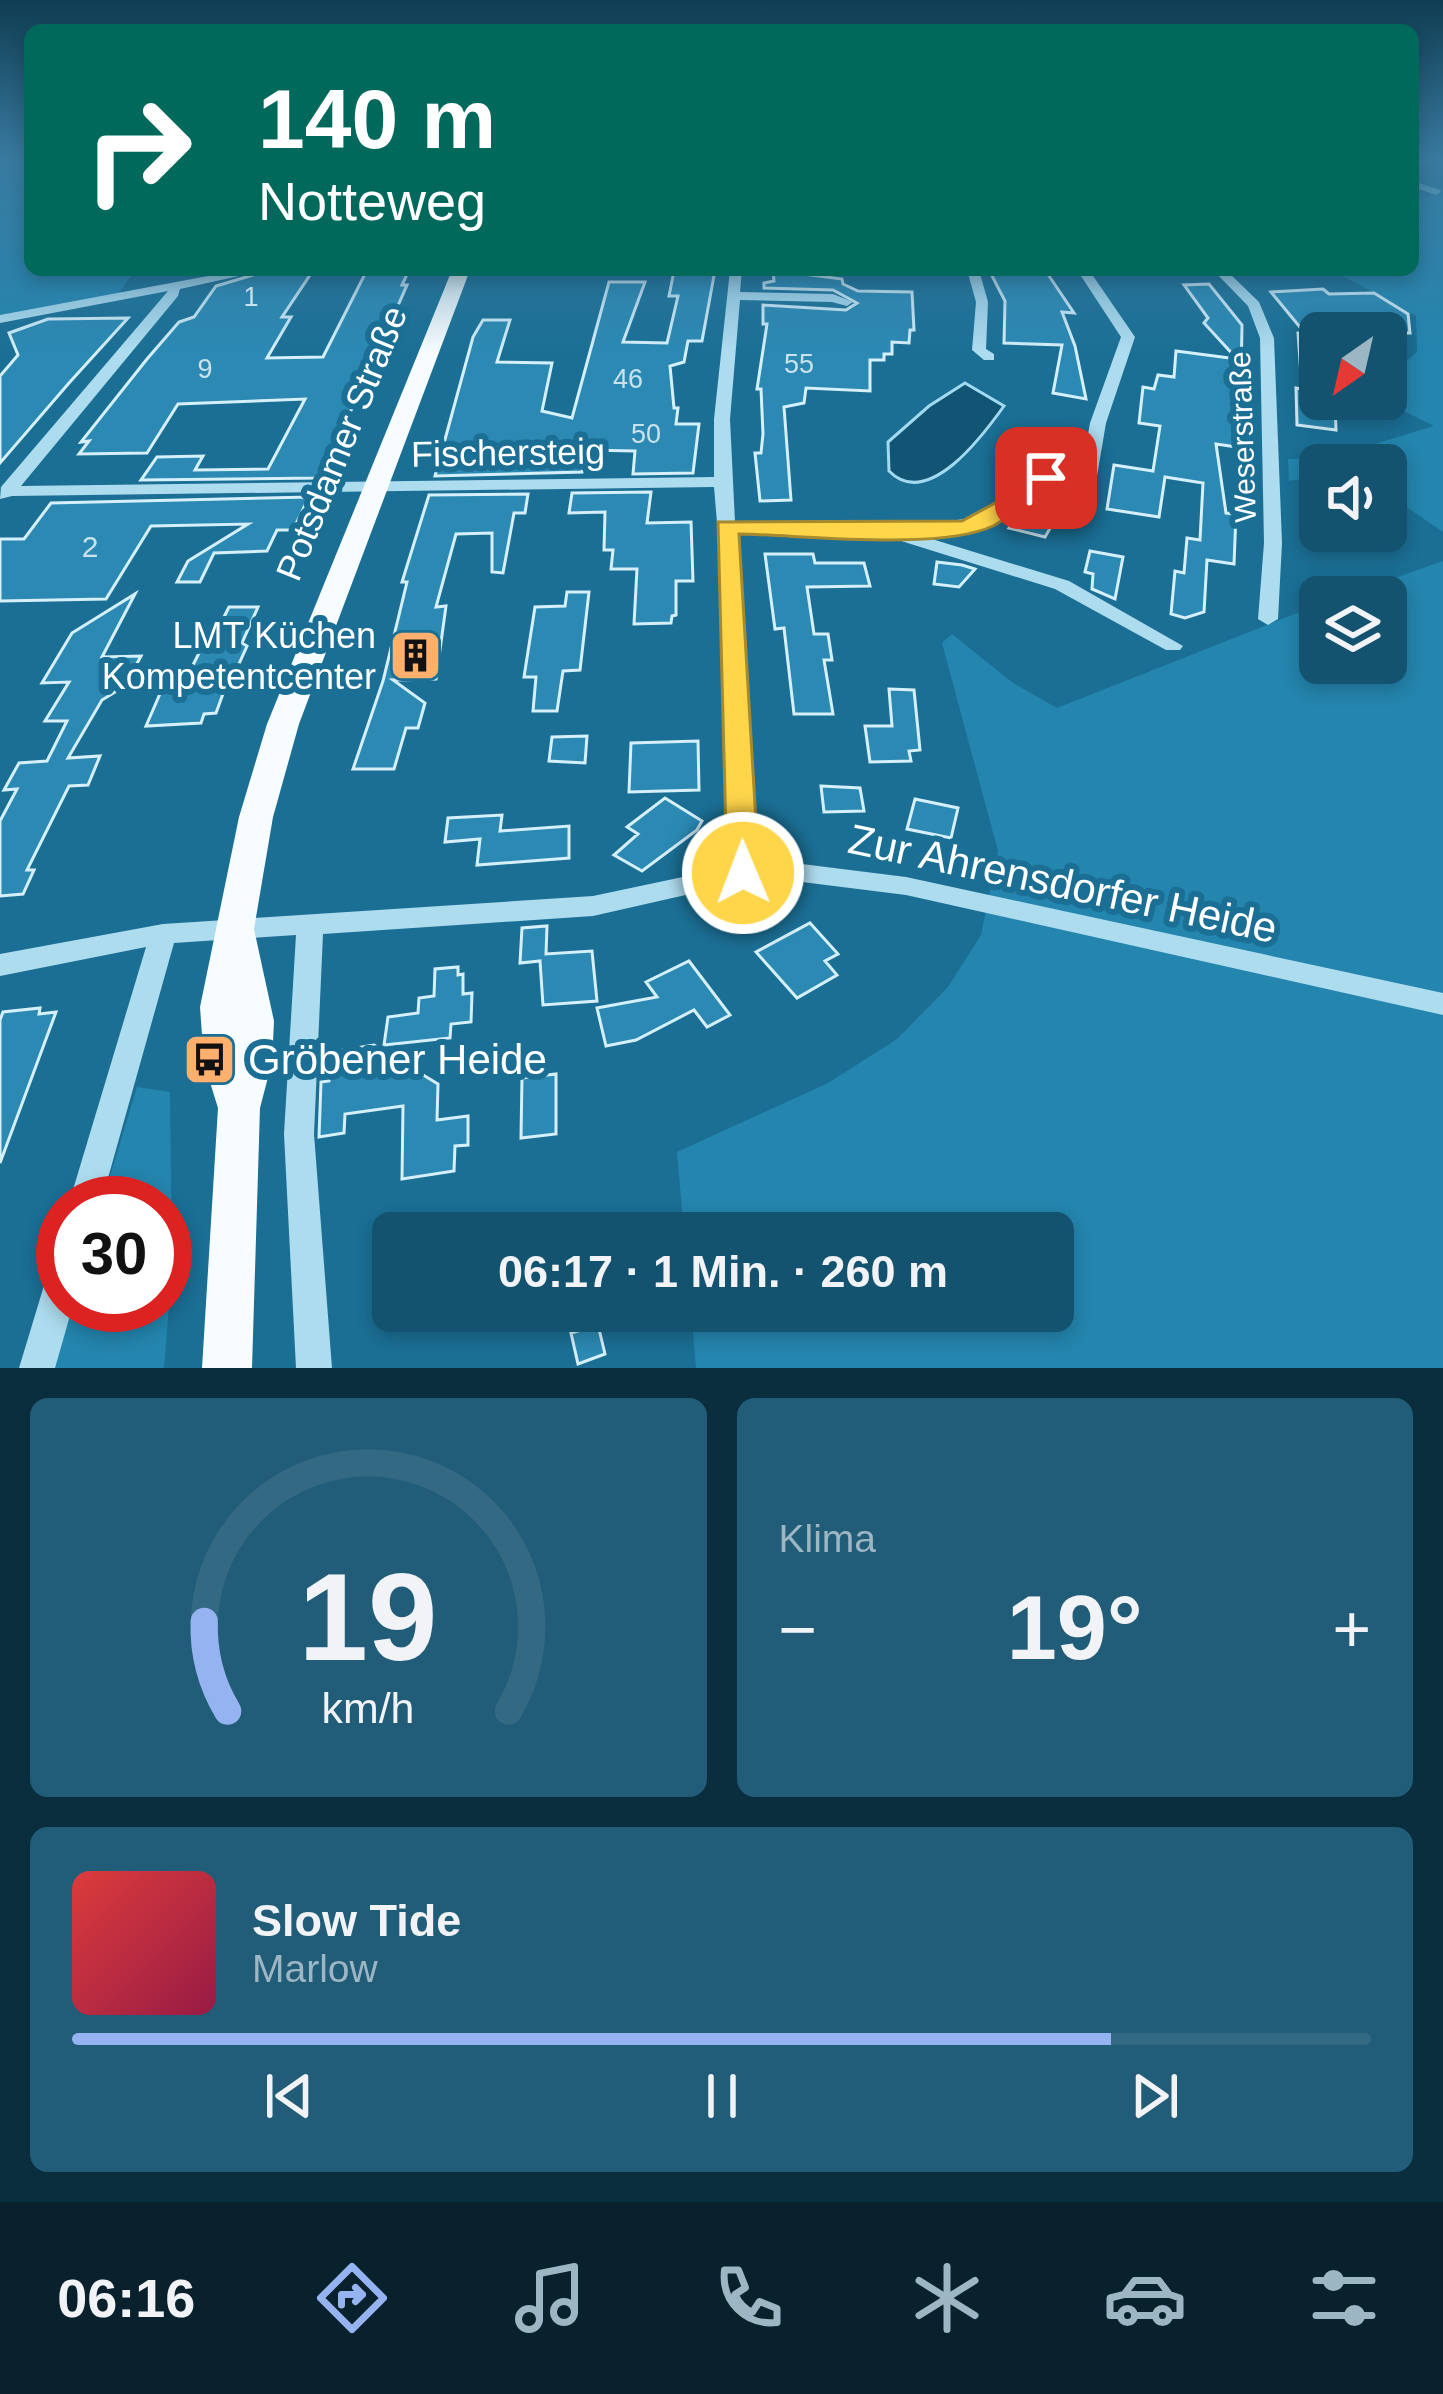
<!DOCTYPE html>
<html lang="de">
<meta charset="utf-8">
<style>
:root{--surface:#145370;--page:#215d78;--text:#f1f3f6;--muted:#9db6c3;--line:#336983;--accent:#95b2f1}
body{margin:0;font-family:Helvetica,sans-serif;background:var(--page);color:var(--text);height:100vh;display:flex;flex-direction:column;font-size:45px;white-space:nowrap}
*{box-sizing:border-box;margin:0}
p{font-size:39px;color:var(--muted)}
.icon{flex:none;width:66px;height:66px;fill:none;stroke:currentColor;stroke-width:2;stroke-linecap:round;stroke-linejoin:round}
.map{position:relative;height:1368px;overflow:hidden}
.side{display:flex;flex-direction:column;gap:30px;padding:30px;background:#0b2e3e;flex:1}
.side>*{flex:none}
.banner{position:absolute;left:24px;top:24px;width:1395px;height:252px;border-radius:18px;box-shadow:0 6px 18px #0003;background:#00695c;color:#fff;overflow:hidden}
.needle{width:78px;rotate:214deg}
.tools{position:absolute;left:1299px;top:312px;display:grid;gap:24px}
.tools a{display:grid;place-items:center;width:108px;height:108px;border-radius:18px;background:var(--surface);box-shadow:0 6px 18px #0003;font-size:60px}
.speed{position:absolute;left:36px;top:1176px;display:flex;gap:24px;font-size:60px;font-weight:700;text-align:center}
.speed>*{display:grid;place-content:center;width:156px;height:156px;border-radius:50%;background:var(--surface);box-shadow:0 6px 18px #0003;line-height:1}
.speed .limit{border:18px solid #d22;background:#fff;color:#111}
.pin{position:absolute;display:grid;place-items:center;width:102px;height:102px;color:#fff;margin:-51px;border-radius:24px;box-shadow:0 6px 18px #0006}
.me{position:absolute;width:132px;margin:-66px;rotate:359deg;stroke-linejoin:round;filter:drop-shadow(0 0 9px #0008)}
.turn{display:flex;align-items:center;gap:42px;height:252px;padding:0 36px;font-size:54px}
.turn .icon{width:156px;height:156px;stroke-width:2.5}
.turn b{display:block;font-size:84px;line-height:102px}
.big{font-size:90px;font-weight:700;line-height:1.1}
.side .widget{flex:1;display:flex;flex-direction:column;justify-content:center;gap:18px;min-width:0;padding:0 42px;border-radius:18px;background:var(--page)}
.side .dial{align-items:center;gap:0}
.dial svg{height:312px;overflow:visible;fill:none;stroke:var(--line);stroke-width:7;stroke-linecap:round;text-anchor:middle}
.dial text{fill:var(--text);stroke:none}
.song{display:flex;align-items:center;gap:36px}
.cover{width:144px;height:144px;border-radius:18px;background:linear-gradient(135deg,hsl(0 70% 55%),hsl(340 70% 35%))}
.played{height:12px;border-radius:6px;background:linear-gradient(90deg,var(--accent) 80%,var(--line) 80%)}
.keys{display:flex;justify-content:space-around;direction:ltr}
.heat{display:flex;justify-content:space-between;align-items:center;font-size:66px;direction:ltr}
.side .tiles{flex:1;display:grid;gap:30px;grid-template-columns:1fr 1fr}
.widget:last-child{grid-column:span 2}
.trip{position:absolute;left:372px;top:1212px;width:702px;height:120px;border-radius:18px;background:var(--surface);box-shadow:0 6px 18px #0003;font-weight:700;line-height:120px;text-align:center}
.menu{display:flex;height:192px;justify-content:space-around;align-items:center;background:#08212d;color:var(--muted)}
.menu .icon{width:84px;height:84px}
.menu .on{color:var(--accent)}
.menu b{font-size:54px;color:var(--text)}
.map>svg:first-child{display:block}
.green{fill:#2485ae}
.water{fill:#125473;stroke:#a1daf1;stroke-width:3}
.building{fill:#2b89b3;stroke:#d5effb;stroke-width:3}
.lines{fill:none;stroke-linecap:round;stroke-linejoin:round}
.minor{fill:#aedcef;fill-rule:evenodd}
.major{fill:#f6fcff;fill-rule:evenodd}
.route{fill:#ffd54a;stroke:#a68a30;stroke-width:3}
.labels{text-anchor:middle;stroke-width:12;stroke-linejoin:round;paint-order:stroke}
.far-number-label{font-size:27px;fill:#cae2ec}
.far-street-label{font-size:30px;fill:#fff;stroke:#1b6f95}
.number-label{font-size:30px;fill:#cae2ec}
.street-label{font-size:36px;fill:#fff;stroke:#1b6f95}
.poi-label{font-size:36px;fill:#fff;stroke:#1b6f95;text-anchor:end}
.near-street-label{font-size:42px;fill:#fff;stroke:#1b6f95}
.near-poi-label{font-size:42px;fill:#fff;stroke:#1b6f95;text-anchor:start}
</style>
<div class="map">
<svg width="1443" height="1368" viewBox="0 0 1443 1368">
<rect width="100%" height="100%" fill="#1b6f95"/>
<path class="green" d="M0 160H30V270H135L116 297 0 319Z
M1443 194V532L1386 493V465H1320V476L1289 481 1288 459 1329 458 1434 426 1379 399H1386V379L1417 352 1416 316 1332 270H1413V200Z
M1443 561V1368H696L691 1311H1053V1233H684L677 1152 828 1083 897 1039 948 987 981 935 998 851 942 643 952 634 1013 683 1057 708 1320 604V663H1386V597H1341Z
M137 1087 170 1092 172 1270 164 1368H54L72 1305H165V1203H102Z"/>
<path class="water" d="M965 383 1004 406C984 434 928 511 889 471L888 442 929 406Z"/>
<path class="building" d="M270 270 312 272 282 317H291L267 358 323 357 367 270H409L402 285H407L389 326H395L383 352H377L321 478 141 480 157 457 203 456 195 470 268 469 305 399 178 404 147 453 79 454 89 441 81 442 147 359 179 322 194 317 216 286Z
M715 270 702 341H688L684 362 670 366 674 408H678L676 424H699L693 473 633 474 635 451 585 450 582 472 435 476 473 337 483 320H510L497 362 552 363 542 411 572 418 609 282H645L623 342 667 343 678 296H669L674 271Z
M773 270 842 279 843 284 858 291 912 292 914 330H910L909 343 892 342V354H884V360H870V391L806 388 804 403 784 407 791 500 760 501 755 453H761L763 434 761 389H757L767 324H763V305L846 310 857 303 833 290 764 288V283L774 281Z
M1045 270 1074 313 1062 312 1075 346 1086 399 1053 393 1062 345 1004 343 1005 301 990 272Z
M1209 284 1242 325 1240 438 1237 447 1216 444 1226 513 1236 514 1234 564 1207 560 1204 612 1185 618 1171 614 1175 571 1184 573 1187 538 1200 540 1203 483 1165 477 1159 517 1107 509 1114 465 1153 471 1160 426 1139 423 1143 387 1154 389 1158 375 1174 377 1176 351 1237 359 1204 323 1208 318 1184 285Z
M1323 289 1329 294 1374 293 1408 314 1410 333H1320V399L1335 404 1336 430 1297 425 1296 388 1302 389 1298 333 1304 332 1271 292Z
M128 318 69 383 0 463V376L18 355 9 333 48 319Z
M651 492 647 523 691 522 693 581H676V615L672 616 671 623 634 624 637 569H611L613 550H604L605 512 569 513 572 493Z
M528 494 525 513H514L503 573 492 572V533L456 534 436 607 446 606 436 679 393 680 425 703 418 728H406L394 769H353L383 681 407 582H402L429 495Z
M309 497 293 530H277L267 551 214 553 200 582H177L188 561 248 524 151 526 106 599 0 601V539H24L51 503Z
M1021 509 1056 518 1045 537 1009 528Z
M1090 551 1123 557 1115 599 1092 589 1093 574 1085 572Z
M765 554H813L815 563H864L870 586 807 587 814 634H828L832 660H824L833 714H794L784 628 775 629Z
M937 562 962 565 975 569 959 587 934 584Z
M567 592H589L580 670 563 671 557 711H533L536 677H524L535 607 565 606Z
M135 594 102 657 141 656 125 686 102 700 68 758 100 756 88 785 69 786 27 870H34L23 894 0 896V821L17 789 4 790 19 763 47 761 67 721H45L69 682 42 683 72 633Z
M229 607H258L242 643 247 646 238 666H233L216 713 204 714 201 723 146 726 166 680 186 679 215 621H222Z
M889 689 914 690 920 750 909 751 911 761 870 762 865 726H892Z
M587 736 585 763 549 761 552 737Z
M698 741 699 790 629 792 631 743Z
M821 786 860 788 864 811 824 812Z
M665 798 702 821 697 830 642 871 614 855 638 834 627 827Z
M915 799 958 808 951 838 907 829Z
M502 815 500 831 569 826V858L477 865 480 839 445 842 448 818Z
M810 923 838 954 825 961 837 975 797 998 756 952Z
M547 926 546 954 592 951 597 1001 543 1005 540 961 520 963 522 928Z
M689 961 730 1015 707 1027 694 1010 636 1040 606 1046 597 1008 657 997 646 982Z
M458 967V975L463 974V994L472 993 471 1022 451 1024 450 1038 384 1045 388 1017 418 1013 419 998 434 996 435 969Z
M40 1008 39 1014 56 1012 0 1163V1020L3 1012Z
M374 1045 438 1084 437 1120 468 1116V1145L455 1146 454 1171 402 1179 403 1106 345 1114 344 1133 319 1137 321 1082 329 1081 330 1060 342 1058 343 1050Z
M556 1074V1134L521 1138 522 1078Z
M598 1325 605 1354 578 1364 571 1333Z"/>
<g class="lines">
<path class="minor" d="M1413 160H1432L1413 166Z
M1413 181 1440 190 1441 192 1436 195 1413 187Z
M240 270H266L180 289 178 296 21 486 714 477V419L730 270H742L740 292 833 294 853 302 847 306 832 302 740 300 730 419 735 522 883 525 903 531 912 526 972 518 1001 504 1025 480 1081 472 1090 423 1121 337 1077 270H1089L1135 337 1106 423 1097 476 1089 481 1036 488 1013 511 984 526 922 536 1069 581 1183 646 1180 650H1166L1055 589 882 535 736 532 743 593 755 863 786 862 906 877 1443 993V1015L906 895 786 880 743 882 593 916 323 934 314 1134 332 1368H296L284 1134 296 935 174 943 101 1203H69L146 947 0 976V954L163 924 593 896 730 867 723 593 714 487 12 496 0 499 1 487 168 291 0 323V315Z
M967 270H979L988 302 986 349 994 354V360H984L972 350 976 302Z
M1213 270H1226L1259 302 1274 338 1282 543 1278 619 1268 625 1258 619 1264 543 1260 338 1248 306Z
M63 1262V1305H73L55 1368H19L46 1279 51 1267Z"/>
<path class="major" d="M452 270H470L299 724 273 817 254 929 274 1021 272 1062 260 1108 252 1368H202L218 1108 204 1063 200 1007 239 817 267 724Z"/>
</g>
<linearGradient id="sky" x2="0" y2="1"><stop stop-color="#0f3d52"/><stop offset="0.45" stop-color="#397aa0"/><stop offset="1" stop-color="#397aa0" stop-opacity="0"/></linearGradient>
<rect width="1443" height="352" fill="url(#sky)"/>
<path class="route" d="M1046 472 1054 474V483C1030 492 1017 514 993 526 939 551 802 535 739 534L759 873 754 881H731L727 873 718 522 962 521 1008 496 1023 480Z"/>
<defs>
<symbol id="building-square" viewBox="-11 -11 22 22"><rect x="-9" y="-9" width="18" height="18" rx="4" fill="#ffb06c" stroke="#1b6f95"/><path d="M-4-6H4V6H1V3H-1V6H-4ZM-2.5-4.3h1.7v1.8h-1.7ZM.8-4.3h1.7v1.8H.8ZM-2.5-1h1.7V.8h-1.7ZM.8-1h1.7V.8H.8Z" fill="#111"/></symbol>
<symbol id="bus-square" viewBox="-11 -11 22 22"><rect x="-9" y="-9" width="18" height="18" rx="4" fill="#ffb06c" stroke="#1b6f95"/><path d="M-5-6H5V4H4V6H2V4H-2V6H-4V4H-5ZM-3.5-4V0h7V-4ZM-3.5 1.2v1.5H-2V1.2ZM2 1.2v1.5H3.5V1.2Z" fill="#111"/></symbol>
</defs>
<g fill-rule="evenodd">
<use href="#building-square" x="386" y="626" width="59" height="59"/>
<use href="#bus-square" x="180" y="1030" width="59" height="59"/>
</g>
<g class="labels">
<g class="far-number-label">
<text x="251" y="306">1</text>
<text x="799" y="373">55</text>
<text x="205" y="378">9</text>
<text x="628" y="388">46</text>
<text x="646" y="443">50</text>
</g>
<g class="far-street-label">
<text transform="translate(1243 437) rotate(-92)" y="10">Weserstraße</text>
</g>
<g class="number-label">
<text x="90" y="557">2</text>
</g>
<g class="street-label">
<text transform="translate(341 443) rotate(-68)" y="13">Potsdamer Straße</text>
<text transform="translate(508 452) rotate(-1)" y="13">Fischersteig</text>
</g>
<g class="poi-label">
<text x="376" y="648">LMT Küchen<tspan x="376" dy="41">Kompetentcenter</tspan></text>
</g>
<g class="near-street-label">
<text transform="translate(1063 883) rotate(12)" y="15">Zur Ahrensdorfer Heide</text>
</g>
<g class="near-poi-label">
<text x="248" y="1074">Gröbener Heide</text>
</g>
</g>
</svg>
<div class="tools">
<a><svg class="needle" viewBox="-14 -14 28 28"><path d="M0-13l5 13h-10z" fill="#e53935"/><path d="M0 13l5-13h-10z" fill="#9db6c3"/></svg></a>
<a><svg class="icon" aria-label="sound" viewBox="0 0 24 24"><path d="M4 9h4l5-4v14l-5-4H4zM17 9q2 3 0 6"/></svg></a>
<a><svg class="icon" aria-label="layers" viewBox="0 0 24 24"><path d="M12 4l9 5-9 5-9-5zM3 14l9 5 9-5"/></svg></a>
</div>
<div class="speed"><div class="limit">30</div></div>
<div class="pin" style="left:1046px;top:478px;background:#d93025"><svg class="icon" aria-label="arrive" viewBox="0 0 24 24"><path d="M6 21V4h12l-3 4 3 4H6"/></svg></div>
<svg class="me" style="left:743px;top:873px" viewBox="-20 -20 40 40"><circle r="17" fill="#ffd54a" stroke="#fff" stroke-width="3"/><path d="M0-11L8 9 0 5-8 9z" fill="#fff"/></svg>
<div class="trip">06:17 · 1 Min. · 260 m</div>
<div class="banner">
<div class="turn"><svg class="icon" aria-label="right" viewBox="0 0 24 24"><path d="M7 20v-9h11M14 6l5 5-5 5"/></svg><div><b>140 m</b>Notteweg</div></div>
</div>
</div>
<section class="side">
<div class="tiles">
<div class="widget dial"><svg viewBox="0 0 100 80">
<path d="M14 69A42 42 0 1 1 86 69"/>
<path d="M14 69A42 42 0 0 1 8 46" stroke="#95b2f1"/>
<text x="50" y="56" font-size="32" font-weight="700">19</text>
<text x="50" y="72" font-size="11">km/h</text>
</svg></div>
<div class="widget"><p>Klima</p>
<div class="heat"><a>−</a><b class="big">19°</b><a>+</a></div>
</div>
<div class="widget">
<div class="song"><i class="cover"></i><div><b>Slow Tide</b><p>Marlow</p></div></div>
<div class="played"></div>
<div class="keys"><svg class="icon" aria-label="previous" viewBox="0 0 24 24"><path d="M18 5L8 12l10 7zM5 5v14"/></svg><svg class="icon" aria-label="pause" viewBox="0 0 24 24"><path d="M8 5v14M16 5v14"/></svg><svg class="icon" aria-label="next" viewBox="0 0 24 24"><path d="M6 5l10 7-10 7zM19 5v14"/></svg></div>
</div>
</div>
</section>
<nav class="menu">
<b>06:16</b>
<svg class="icon on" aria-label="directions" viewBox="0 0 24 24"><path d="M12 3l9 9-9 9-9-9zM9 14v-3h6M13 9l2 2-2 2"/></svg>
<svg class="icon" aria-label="music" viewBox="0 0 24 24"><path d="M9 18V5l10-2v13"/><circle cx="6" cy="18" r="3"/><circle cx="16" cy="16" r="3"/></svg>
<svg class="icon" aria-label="phone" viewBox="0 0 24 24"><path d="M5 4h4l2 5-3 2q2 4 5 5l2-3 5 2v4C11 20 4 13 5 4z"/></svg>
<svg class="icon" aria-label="climate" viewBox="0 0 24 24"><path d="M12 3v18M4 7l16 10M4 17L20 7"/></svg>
<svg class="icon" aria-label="car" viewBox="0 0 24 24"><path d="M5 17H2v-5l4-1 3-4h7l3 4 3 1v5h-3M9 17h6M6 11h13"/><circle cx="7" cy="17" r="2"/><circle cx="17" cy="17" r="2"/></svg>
<svg class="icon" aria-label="filters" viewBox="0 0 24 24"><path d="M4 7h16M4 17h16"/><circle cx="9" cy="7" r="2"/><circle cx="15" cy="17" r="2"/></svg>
</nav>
